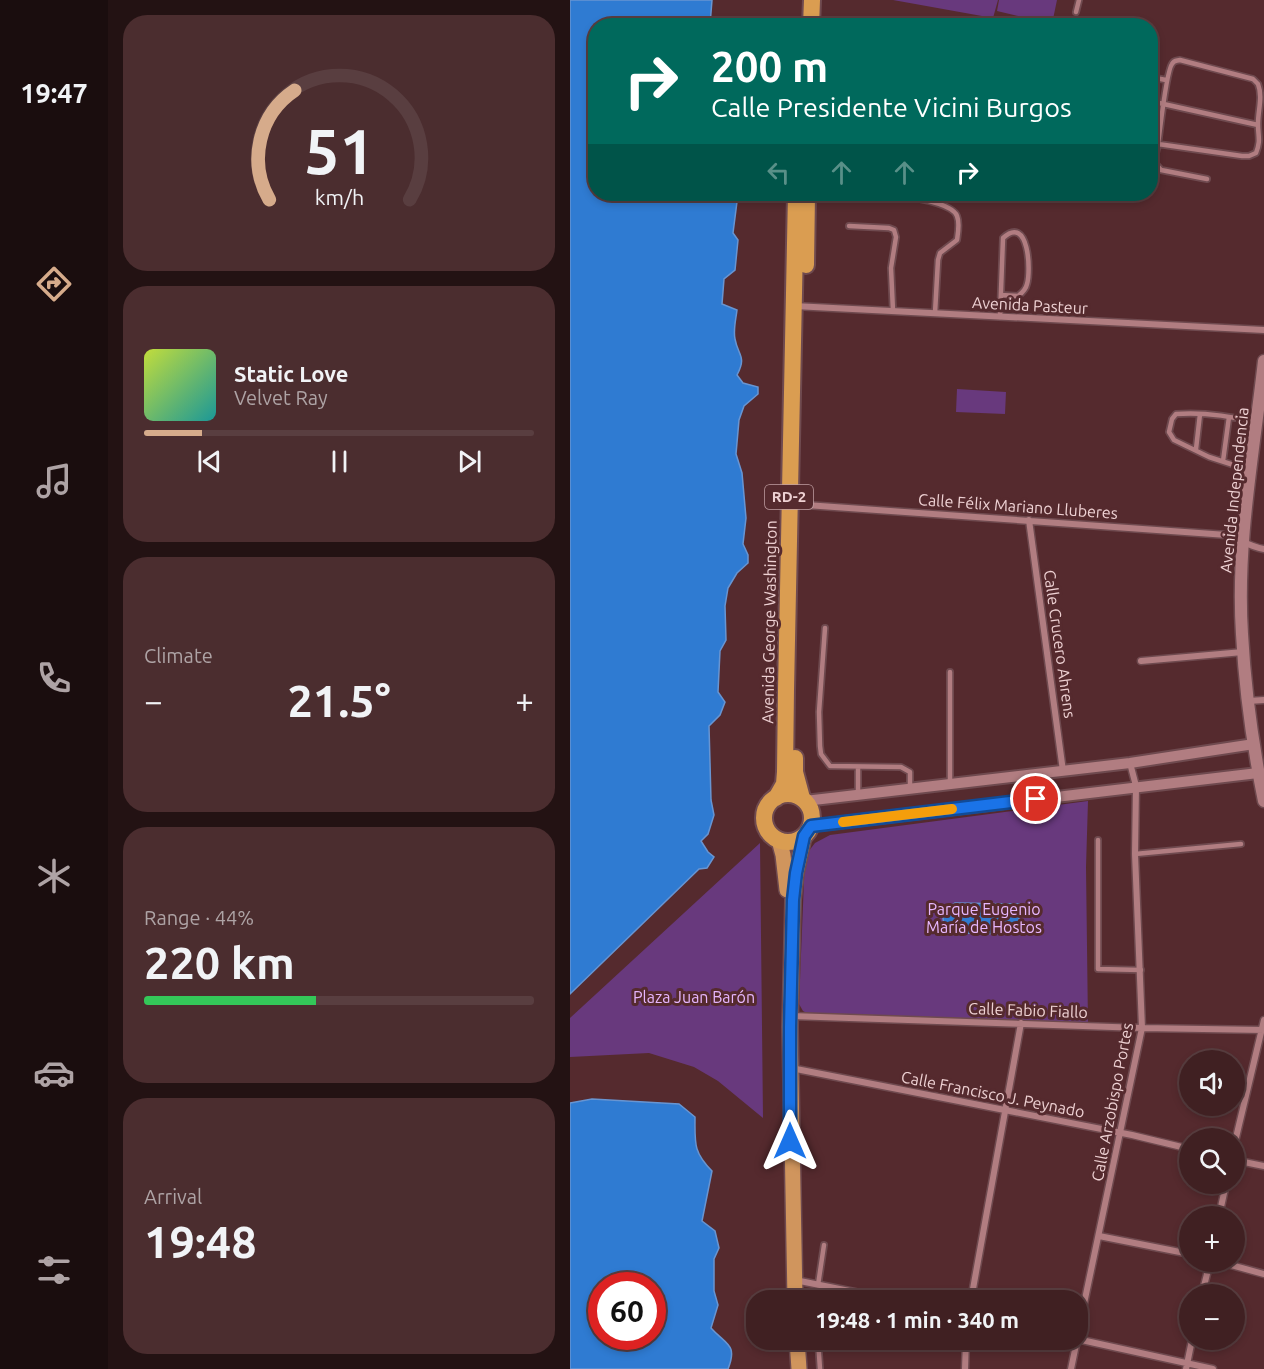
<!DOCTYPE html>
<meta charset="utf-8">
<style>
:root{--surface:#402022;--page:#4b2d2f;--text:#f1f3f6;--muted:#aea3a5;--line:#593e40;--accent:#d6ab8b}
body{margin:0;font-family:Ubuntu,sans-serif;background:var(--page);color:var(--text);height:100vh;display:flex;flex-direction:column;font-size:22px;white-space:nowrap}
*{box-sizing:border-box;margin:0}
p{font-size:20px;color:var(--muted)}
.icon{flex:none;width:33px;height:33px;fill:none;stroke:currentColor;stroke-width:2;stroke-linecap:round;stroke-linejoin:round}
.map{position:relative;flex:1;overflow:hidden}
.side{display:flex;flex-direction:column;gap:15px;padding:15px;background:#231213;width:462px}
.side>*{flex:none}
.top-card{position:absolute;left:18px;top:18px;width:570px;height:183px;border-radius:24px;box-shadow:0 3px 9px #0003,0 0 0 2px var(--line);background:#00695c;color:#fff;overflow:hidden}
.buttons{position:absolute;left:609px;top:1050px;display:grid;gap:12px}
.buttons a{display:grid;place-items:center;width:66px;height:66px;border-radius:50%;background:var(--surface);box-shadow:0 3px 9px #0003,0 0 0 2px var(--line);font-size:30px}
.speed{position:absolute;left:18px;top:1272px;display:flex;gap:12px;font-size:30px;font-weight:700;text-align:center}
.speed>*{display:grid;place-content:center;width:78px;height:78px;border-radius:50%;background:var(--surface);box-shadow:0 3px 9px #0003,0 0 0 2px var(--line);line-height:1}
.speed .limit{border:9px solid #d22;background:#fff;color:#111}
.pin{position:absolute;display:grid;place-items:center;width:51px;height:51px;color:#fff;margin:-26px;border:3px solid #fff;border-radius:50%;box-shadow:0 2px 6px #0007}
.me{position:absolute;width:66px;margin:-33px;rotate:0deg;stroke-linejoin:round;filter:drop-shadow(0 0 4px #0008)}
.turn{display:flex;align-items:center;gap:21px;height:126px;padding:0 24px;font-size:27px}
.turn .icon{width:78px;height:78px;stroke-width:2.5}
.turn b{display:block;font-size:42px;line-height:51px}
.lanes{display:flex;align-items:center;height:57px;padding:0 24px;background:#0003;justify-content:center;gap:30px;direction:ltr}
.lanes .off{opacity:.35}
.big{font-size:45px;font-weight:700;line-height:1.1}
.side .tile{flex:1;display:flex;flex-direction:column;justify-content:center;gap:9px;min-width:0;padding:0 21px;border-radius:24px;background:var(--page)}
.side .dial{align-items:center;gap:0}
.dial svg{height:156px;overflow:visible;fill:none;stroke:var(--line);stroke-width:7;stroke-linecap:round;text-anchor:middle}
.dial text{fill:var(--text);stroke:none}
.song{display:flex;align-items:center;gap:18px}
.cover{width:72px;height:72px;border-radius:9px;background:linear-gradient(135deg,hsl(70 70% 55%),hsl(180 70% 35%))}
.played{height:6px;border-radius:3px;background:linear-gradient(90deg,var(--accent) 15%,var(--line) 15%)}
.keys{display:flex;justify-content:space-around;direction:ltr}
.heat{display:flex;justify-content:space-between;align-items:center;font-size:33px;direction:ltr}
.charge{height:9px;border-radius:4px;background:linear-gradient(90deg,#34c759 44%,var(--line) 0)}
.trip{position:absolute;left:176px;top:1290px;width:342px;height:60px;border-radius:24px;background:var(--surface);box-shadow:0 3px 9px #0003,0 0 0 2px var(--line);font-weight:700;line-height:60px;text-align:center}
main{display:flex;flex:1;min-height:0}
.dock{display:flex;flex-direction:column;width:108px;justify-content:space-around;align-items:center;background:#1a0d0e;color:var(--muted)}
.dock .icon{width:42px;height:42px}
.dock .active{color:var(--accent)}
.dock b{font-size:27px;color:var(--text)}
.map>svg:first-child{display:block}
.green{fill:#68397d}
.water{fill:#2f7bd2;stroke:#6895d2;stroke-width:1.5;fill-rule:evenodd}
.lines{fill:none;stroke-linecap:round;stroke-linejoin:round}
.service-casing{stroke:#6f4a4f;stroke-width:8}
.minor-casing{stroke:#6f4a4f;stroke-width:9}
.tertiary-casing{stroke:#6f4a4f;stroke-width:14}
.secondary-casing{stroke:#6f4a4f;stroke-width:15}
.primary-casing{stroke:#6f4a4f;stroke-width:18}
.trunk-casing{stroke:#6f4a4f;stroke-width:20}
.service{stroke:#b17d81;stroke-width:4.5}
.minor{stroke:#b17d81;stroke-width:6}
.tertiary{stroke:#b17d81;stroke-width:10}
.secondary{stroke:#b17d81;stroke-width:12}
.primary{stroke:#d0955d;stroke-width:15}
.trunk{stroke:#da9d51;stroke-width:16}
.route-casing{stroke:#114b97;stroke-width:15}
.route{stroke:#1a73e8;stroke-width:10}
.slow{stroke:#f59e0b;stroke-width:10}
.labels{text-anchor:middle;stroke-width:6;stroke-linejoin:round;paint-order:stroke}
.shield{fill:#552a2e;stroke:#c09fa2;stroke-width:1.5}
.shield-label{font-size:15px;font-weight:bold;fill:#eed1d3}
.street-label{font-size:16px;fill:#eed1d3;stroke:#552a2e}
.park-label{font-size:16px;fill:#e7b7ff;stroke:#552a2e}
</style>
<main>
<nav class="dock">
<b>19:47</b>
<svg class="icon active" aria-label="directions" viewBox="0 0 24 24"><path d="M12 3l9 9-9 9-9-9zM9 14v-3h6M13 9l2 2-2 2"/></svg>
<svg class="icon" aria-label="music" viewBox="0 0 24 24"><path d="M9 18V5l10-2v13"/><circle cx="6" cy="18" r="3"/><circle cx="16" cy="16" r="3"/></svg>
<svg class="icon" aria-label="phone" viewBox="0 0 24 24"><path d="M5 4h4l2 5-3 2q2 4 5 5l2-3 5 2v4C11 20 4 13 5 4z"/></svg>
<svg class="icon" aria-label="climate" viewBox="0 0 24 24"><path d="M12 3v18M4 7l16 10M4 17L20 7"/></svg>
<svg class="icon" aria-label="car" viewBox="0 0 24 24"><path d="M5 17H2v-5l4-1 3-4h7l3 4 3 1v5h-3M9 17h6M6 11h13"/><circle cx="7" cy="17" r="2"/><circle cx="17" cy="17" r="2"/></svg>
<svg class="icon" aria-label="filters" viewBox="0 0 24 24"><path d="M4 7h16M4 17h16"/><circle cx="9" cy="7" r="2"/><circle cx="15" cy="17" r="2"/></svg>
</nav>
<section class="side">
<div class="tile dial"><svg viewBox="0 0 100 80">
<path d="M14 69A42 42 0 1 1 86 69"/>
<path d="M14 69A42 42 0 0 1 27 13" stroke="#d6ab8b"/>
<text x="50" y="56" font-size="32" font-weight="700">51</text>
<text x="50" y="72" font-size="11">km/h</text>
</svg></div>
<div class="tile">
<div class="song"><i class="cover"></i><div><b>Static Love</b><p>Velvet Ray</p></div></div>
<div class="played"></div>
<div class="keys"><svg class="icon" aria-label="previous" viewBox="0 0 24 24"><path d="M18 5L8 12l10 7zM5 5v14"/></svg><svg class="icon" aria-label="pause" viewBox="0 0 24 24"><path d="M8 5v14M16 5v14"/></svg><svg class="icon" aria-label="next" viewBox="0 0 24 24"><path d="M6 5l10 7-10 7zM19 5v14"/></svg></div>
</div>
<div class="tile"><p>Climate</p>
<div class="heat"><a>−</a><b class="big">21.5°</b><a>+</a></div>
</div>
<div class="tile"><p>Range · 44%</p><b class="big">220 km</b><div class="charge"></div></div>
<div class="tile"><p>Arrival</p><b class="big">19:48</b></div>
</section>
<div class="map">
<svg width="694" height="1369" viewBox="0 0 694 1369">
<rect width="100%" height="100%" fill="#552a2e"/>
<path class="green" d="M323 0H428L423 18Z
M429 0H487L482 24 427 11Z
M387 389 436 392 435 414 386 412Z
M518 801 516 867 518 1025 240 1015 233 1011 229 1004 235 856 245 843 260 835Z
M190 843 193 1118 148 1081 124 1067 79 1053 0 1057V1018Z"/>
<path class="water" d="M0 0H142L140 25 26 26V194H168L163 233 168 240 165 270 154 279 152 304 167 310C166 319 163 330 165 339 168 356 177 356 167 375L173 383 188 387V394L174 406 169 420 166 454 172 473 176 518 173 544 178 555V563L167 573 158 588 155 606 156 640 150 651 148 692 155 702 150 715 139 726 141 800 144 815 138 834 131 841 138 852 144 857 137 868 129 869 0 994Z
M385 903 449 904V934L383 933 374 927 373 918 376 909Z
M22 1099 109 1104 125 1117C125 1143 123 1152 142 1171L132 1221 145 1231 149 1248 144 1259V1291L148 1305 141 1328C156 1345 168 1344 158 1369H0V1103ZM32 1286H82V1336H32Z"/>
<g class="lines">
<defs>
<path id="service" d="M506 12 509 0
M610 60 683 79 688 84C693 97 688 110 688 124 688 137 691 140 686 153L679 156H672L588 144C590 131 596 72 602 64 604 60 606 61 610 60Z
M580 77 596 80
M580 101 688 125
M580 143 588 144 584 162 591 170 637 179
M320 194C334 196 382 202 387 216 390 223 388 233 387 240L370 253 368 260 365 313
M279 226 319 228 324 230 326 237 321 268 323 311
M430 317 433 238C459 214 461 271 457 284 456 289 452 293 448 296L431 295
M626 449 630 414
M653 461 659 417
M679 470 639 457 604 440 599 432 602 419 606 414C631 412 660 416 685 422
M255 628 249 712 250 746 251 754 260 766 331 767 340 772V789
M380 672V782
M288 767V795
M528 840V969L571 970
M565 854 671 844
M248 1285 254 1245
M261 1300 265 1288
M248 1340 250 1369"/>
<path id="minor" d="M224 306 694 330
M222 504 657 535C670 539 680 547 694 549
M459 520 493 771
M571 661 673 652
M678 701 694 700
M221 1016 572 1028 694 1030
M221 1068 562 1135 620 1149
M664 1146 694 1020
M664 1160 694 1166
M649 1216 656 1184
M529 1236 620 1254
M650 1262 694 1274
M225 1280 324 1300
M632 1294 640 1262
M401 1300 451 1023
M507 1337 572 1028 565 854 566 786 560 763
M507 1339 643 1369
M395 1369 396 1340
M501 1369 507 1340
M616 1369 622 1340"/>
<path id="tertiary" d="M235 801 560 763 684 744
M241 826 688 773"/>
<path id="secondary" d="M694 361C684 451 666 543 672 634 675 690 683 747 694 801"/>
<path id="primary" d="M209 840 213 855 217 890
M225 1300 220 1027 223 900 226 873 234 836
M227 1340 229 1369"/>
<path id="trunk" d="M241 26 242 0
M236 265 237 194
M225 758V772L232 798
M194 818a24 24 0 1 1 48 0a24 24 0 1 1-48 0Z
M206 798 214 784 215 772 216 690 226 194"/>
</defs>
<use href="#service" class="service-casing"/>
<use href="#minor" class="minor-casing"/>
<use href="#tertiary" class="tertiary-casing"/>
<use href="#secondary" class="secondary-casing"/>
<use href="#primary" class="primary-casing"/>
<use href="#trunk" class="trunk-casing"/>
<use href="#service" class="service"/>
<use href="#minor" class="minor"/>
<use href="#tertiary" class="tertiary"/>
<use href="#secondary" class="secondary"/>
<use href="#primary" class="primary"/>
<use href="#trunk" class="trunk"/>
</g>
<g class="lines">
<defs>
<path id="route" d="M220 1141V1027L223 900 226 873 234 836 241 826 466 799"/>
</defs>
<use href="#route" class="route-casing"/>
<use href="#route" class="route"/>
<path class="slow" d="M273 822 382 809"/>
</g>
<g class="labels">
<rect class="shield" x="195" y="485" width="48" height="24" rx="4.5"/>
<g class="shield-label">
<text x="219" y="502">RD-2</text>
</g>
<g class="street-label">
<text transform="translate(460 305) rotate(3)" y="6">Avenida Pasteur</text>
<text transform="translate(664 490) rotate(-84)" y="6">Avenida Independencia</text>
<text transform="translate(448 506) rotate(4)" y="6">Calle Félix Mariano Lluberes</text>
<text transform="translate(199 622) rotate(-89)" y="6">Avenida George Washington</text>
<text transform="translate(490 644) rotate(82)" y="6">Calle Crucero Ahrens</text>
<text transform="translate(458 1010) rotate(2)" y="6">Calle Fabio Fiallo</text>
<text transform="translate(423 1094) rotate(11)" y="6">Calle Francisco J. Peynado</text>
<text transform="translate(542 1102) rotate(-79)" y="6">Calle Arzobispo Portes</text>
</g>
<g class="park-label">
<text x="414" y="915">Parque Eugenio<tspan x="414" dy="18">María de Hostos</tspan></text>
<text x="124" y="1003">Plaza Juan Barón</text>
</g>
</g>
</svg>
<div class="buttons">
<a><svg class="icon" aria-label="sound" viewBox="0 0 24 24"><path d="M4 9h4l5-4v14l-5-4H4zM17 9q2 3 0 6"/></svg></a>
<a><svg class="icon" aria-label="search" viewBox="0 0 24 24"><circle cx="10" cy="10" r="6"/><path d="M15 15l6 6"/></svg></a>
<a>+</a>
<a>−</a>
</div>
<div class="speed"><div class="limit">60</div></div>
<div class="pin" style="left:466px;top:799px;background:#d93025"><svg class="icon" aria-label="arrive" viewBox="0 0 24 24"><path d="M6 21V4h12l-3 4 3 4H6"/></svg></div>
<svg class="me" style="left:220px;top:1141px" viewBox="-20 -20 40 40"><path d="M0-17L14 15 0 8-14 15z" fill="#1a73e8" stroke="#fff" stroke-width="4"/></svg>
<div class="trip">19:48 · 1 min · 340 m</div>
<div class="top-card">
<div class="turn"><svg class="icon" aria-label="right" viewBox="0 0 24 24"><path d="M7 20v-9h11M14 6l5 5-5 5"/></svg><div><b>200 m</b>Calle Presidente Vicini Burgos</div></div>
<div class="lanes"><svg class="icon off" aria-label="left" viewBox="0 0 24 24"><path d="M17 20v-9H6M10 6l-5 5 5 5"/></svg><svg class="icon off" aria-label="ahead" viewBox="0 0 24 24"><path d="M12 20V5M6 11l6-6 6 6"/></svg><svg class="icon off" aria-label="ahead" viewBox="0 0 24 24"><path d="M12 20V5M6 11l6-6 6 6"/></svg><svg class="icon" aria-label="right" viewBox="0 0 24 24"><path d="M7 20v-9h11M14 6l5 5-5 5"/></svg></div>
</div>
</div>
</main>
